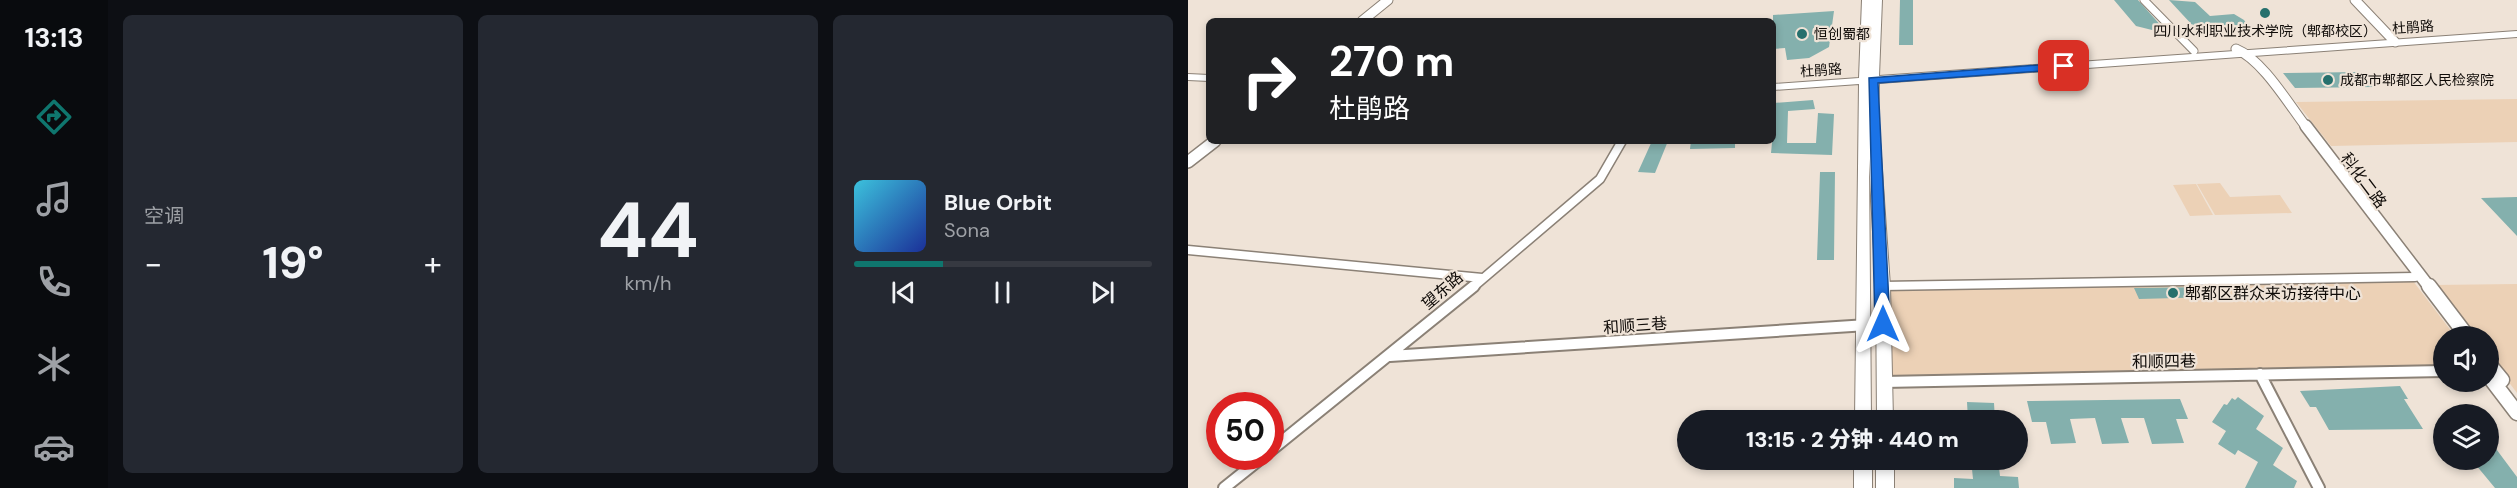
<!DOCTYPE html>
<html lang="zh">
<meta charset="utf-8">
<style>
:root{--surface:#171b24;--page:#242831;--text:#f1f3f6;--muted:#9ea1a6;--line:#363941;--accent:#0f766e}
body{margin:0;font-family:"DM Sans","Noto Sans SC",sans-serif;background:var(--page);color:var(--text);height:100vh;display:flex;flex-direction:column;font-size:22px;white-space:nowrap}
*{box-sizing:border-box;margin:0}
p{font-size:20px;color:var(--muted)}
.icon{flex:none;width:33px;height:33px;fill:none;stroke:currentColor;stroke-width:2;stroke-linecap:round;stroke-linejoin:round}
.map{position:relative;flex:1;overflow:hidden}
.panel{display:flex;flex-direction:column;gap:15px;padding:15px;background:#0d0f14;width:1080px}
.panel>*{flex:none}
.guide{position:absolute;left:18px;top:18px;width:570px;height:126px;border-radius:9px;box-shadow:0 3px 9px #0003;background:#202124;color:#fff;overflow:hidden}
.fabs{position:absolute;left:1245px;top:326px;display:grid;gap:12px}
.fabs a{display:grid;place-items:center;width:66px;height:66px;border-radius:50%;background:var(--surface);box-shadow:0 3px 9px #0003;font-size:30px}
.speed{position:absolute;left:18px;top:392px;display:flex;gap:12px;font-size:30px;font-weight:700;text-align:center}
.speed>*{display:grid;place-content:center;width:78px;height:78px;border-radius:50%;background:var(--surface);box-shadow:0 3px 9px #0003;line-height:1}
.speed .limit{border:9px solid #d22;background:#fff;color:#111}
.pin{position:absolute;display:grid;place-items:center;width:51px;height:51px;color:#fff;margin:-26px;border-radius:12px;box-shadow:0 3px 9px #0006}
.me{position:absolute;width:66px;margin:-33px;rotate:0deg;stroke-linejoin:round;filter:drop-shadow(0 0 4px #0008)}
.turn{display:flex;align-items:center;gap:21px;height:126px;padding:0 24px;font-size:27px}
.turn .icon{width:78px;height:78px;stroke-width:2.5}
.turn b{display:block;font-size:42px;line-height:51px}
.big{font-size:45px;font-weight:800;line-height:1.1}
.panel .card{flex:1;display:flex;flex-direction:column;justify-content:center;gap:9px;min-width:0;padding:0 21px;border-radius:9px;background:var(--page)}
.panel .dial{align-items:center;gap:0}
.dial b{font-size:78px;line-height:1}
.song{display:flex;align-items:center;gap:18px}
.cover{width:72px;height:72px;border-radius:9px;background:linear-gradient(135deg,hsl(190 70% 55%),hsl(230 70% 35%))}
.played{height:6px;border-radius:3px;background:linear-gradient(90deg,var(--accent) 30%,var(--line) 30%)}
.keys{display:flex;justify-content:space-around;direction:ltr}
.heat{display:flex;justify-content:space-between;align-items:center;font-size:33px;direction:ltr}
.panel .tiles{flex:1;display:grid;gap:15px;grid-template-columns:repeat(3,1fr)}
.trip{position:absolute;left:489px;top:410px;width:351px;height:60px;border-radius:30px;background:var(--surface);box-shadow:0 3px 9px #0003;font-weight:800;line-height:60px;text-align:center}
main{display:flex;flex:1;min-height:0}
.tab-bar{display:flex;flex-direction:column;width:108px;justify-content:space-around;align-items:center;background:#090b0e;color:var(--muted)}
.tab-bar .icon{width:42px;height:42px}
.tab-bar .active{color:var(--accent)}
.tab-bar b{font-size:27px;color:var(--text)}
.map>svg:first-child{display:block}
.green{fill:#ecd1b6}
.building{fill:#84b0ad}
.lines{fill:none;stroke-linecap:round;stroke-linejoin:round}
.minor-far2-casing{stroke:#8b8176;stroke-width:9}
.minor-far1-casing{stroke:#8b8176;stroke-width:11}
.minor-casing{stroke:#8b8176;stroke-width:14}
.tertiary-far2-casing{stroke:#8b8176;stroke-width:11}
.tertiary-far1-casing{stroke:#8b8176;stroke-width:14}
.tertiary-casing{stroke:#8b8176;stroke-width:17}
.secondary-casing{stroke:#8b8176;stroke-width:2}
.minor-far2{stroke:#fff;stroke-width:7}
.minor-far1{stroke:#fff;stroke-width:8}
.minor{stroke:#fff;stroke-width:10}
.tertiary-far2{stroke:#fff;stroke-width:9}
.tertiary-far1{stroke:#fff;stroke-width:11}
.tertiary{stroke:#fff;stroke-width:14}
.secondary{fill:#fff;fill-rule:evenodd}
.route{fill:#1a73e8;stroke:#114b97;stroke-width:1.5}
.poi-dot{fill:#26706d;stroke:#efe3d7;stroke-width:2}
.labels{text-anchor:middle;stroke-width:4.5;stroke-linejoin:round;paint-order:stroke}
.far-street-label{font-size:14px;fill:#0f0b08;stroke:#efe3d7}
.far-poi-label{font-size:14px;fill:#0f0b08;stroke:#efe3d7;text-anchor:start}
.street-label{font-size:16px;fill:#0f0b08;stroke:#efe3d7}
.poi-label{font-size:16px;fill:#0f0b08;stroke:#efe3d7;text-anchor:start}
</style>
<main>
<nav class="tab-bar">
<b>13:13</b>
<svg class="icon active" aria-label="directions" viewBox="0 0 24 24"><path d="M12 3l9 9-9 9-9-9zM9 14v-3h6M13 9l2 2-2 2"/></svg>
<svg class="icon" aria-label="music" viewBox="0 0 24 24"><path d="M9 18V5l10-2v13"/><circle cx="6" cy="18" r="3"/><circle cx="16" cy="16" r="3"/></svg>
<svg class="icon" aria-label="phone" viewBox="0 0 24 24"><path d="M5 4h4l2 5-3 2q2 4 5 5l2-3 5 2v4C11 20 4 13 5 4z"/></svg>
<svg class="icon" aria-label="climate" viewBox="0 0 24 24"><path d="M12 3v18M4 7l16 10M4 17L20 7"/></svg>
<svg class="icon" aria-label="car" viewBox="0 0 24 24"><path d="M5 17H2v-5l4-1 3-4h7l3 4 3 1v5h-3M9 17h6M6 11h13"/><circle cx="7" cy="17" r="2"/><circle cx="17" cy="17" r="2"/></svg>
</nav>
<section class="panel">
<div class="tiles">
<div class="card"><p>空调</p>
<div class="heat"><a>−</a><b class="big">19°</b><a>+</a></div>
</div>
<div class="card dial"><b>44</b><p>km/h</p></div>
<div class="card">
<div class="song"><i class="cover"></i><div><b>Blue Orbit</b><p>Sona</p></div></div>
<div class="played"></div>
<div class="keys"><svg class="icon" aria-label="previous" viewBox="0 0 24 24"><path d="M18 5L8 12l10 7zM5 5v14"/></svg><svg class="icon" aria-label="pause" viewBox="0 0 24 24"><path d="M8 5v14M16 5v14"/></svg><svg class="icon" aria-label="next" viewBox="0 0 24 24"><path d="M6 5l10 7-10 7zM19 5v14"/></svg></div>
</div>
</div>
</section>
<div class="map">
<svg width="1329" height="488" viewBox="0 0 1329 488">
<rect width="100%" height="100%" fill="#efe3d7"/>
<path class="green" d="M1329 99V142L1143 146 1108 102Z
M1032 183 1042 197 1092 195 1104 213 1027 215 1009 184Z
M1008 184 1025 215 1002 216 985 185Z
M1225 281 1267 336H1256L1255 368 703 379 699 290Z
M1329 284V393L1301 356 1300 336H1284L1245 285Z"/>
<path class="building" d="M712 0H725V45H711Z
M926 0H950L976 29 964 30 948 26Z
M981 0 1007 2 1022 16 1046 14 1056 20 1060 26 1007 28Z
M646 11 641 47 621 58 599 60 597 48 585 49V15Z
M1172 72 1186 87 1107 88 1095 73Z
M625 100 627 109 600 111 599 143H628L630 113 646 114 644 155 583 153 587 112 585 103Z
M464 141H480L467 173 450 172Z
M503 141H547V148L502 149Z
M632 172H647L646 260H629Z
M1329 197V236L1293 198Z
M1020 287 1025 297 951 299 946 288Z
M1212 386 1220 399H1216L1235 429 1141 430 1128 407H1122L1112 391Z
M1050 397 1076 416 1068 429 1095 448 1085 465 1109 481 1106 488H1057L1070 462 1050 450 1047 455 1030 444 1038 431 1024 422 1036 404 1039 405 1044 398 1047 400Z
M992 399 1000 419H988L996 443 964 444 956 418H933L941 443 914 444 907 418 882 419 888 443 863 444 858 422H844L839 401Z
M779 402 806 403 807 420H780Z
M1300 438 1329 477V488H1307L1283 459H1300Z
M783 459H810L812 476 830 477 831 488H766V478L785 479Z"/>
<g class="lines">
<defs>
<path id="minor-far2" d="M956 0 1006 51"/>
<path id="minor-far1" d="M0 250 294 278
M695 286 1227 277
M284 288 412 179 434 141"/>
<path id="minor" d="M202 356 695 324
M1072 374 1131 488
M696 382 1256 371
M82 451 286 286
M36 488 76 456"/>
<path id="tertiary-far2" d="M1167 0 1207 42
M174 21 200 0
M1048 49C1075 60 1101 105 1119 128"/>
<path id="tertiary-far1" d="M1118 126 1242 288
M0 162 27 141"/>
<path id="tertiary" d="M1241 286 1279 336
M1300 363 1314 380
M1300 375 1329 413"/>
<path id="secondary" d="M674 0H684L683 36 684 0H694L691 76 1329 31V37L691 83 690 113 702 286 705 420H689L688 286 681 159 683 420H667L671 84 585 90V84L671 78Z
M0 74 21 75V81L0 80Z
M666 459H684V488H666Z
M688 459H706V488H688Z"/>
</defs>
<use href="#minor-far2" class="minor-far2-casing"/>
<use href="#minor-far1" class="minor-far1-casing"/>
<use href="#minor" class="minor-casing"/>
<use href="#tertiary-far2" class="tertiary-far2-casing"/>
<use href="#tertiary-far1" class="tertiary-far1-casing"/>
<use href="#tertiary" class="tertiary-casing"/>
<use href="#secondary" class="secondary-casing"/>
<use href="#minor-far2" class="minor-far2"/>
<use href="#minor-far1" class="minor-far1"/>
<use href="#minor" class="minor"/>
<use href="#tertiary-far2" class="tertiary-far2"/>
<use href="#tertiary-far1" class="tertiary-far1"/>
<use href="#tertiary" class="tertiary"/>
<use href="#secondary" class="secondary"/>
</g>
<path class="route" d="M876 63 881 66 880 69 690 83 702 324 700 328H689L687 324 681 78Z"/>
<g class="poi-dot">
<circle cx="1077" cy="13" r="6"/>
<circle cx="614" cy="34" r="6"/>
<circle cx="1140" cy="80" r="6"/>
<circle cx="985" cy="293" r="6"/>
</g>
<g class="labels">
<g class="far-street-label">
<text transform="translate(1225 27) rotate(-4)" y="5">杜鹃路</text>
<text transform="translate(633 70) rotate(-4)" y="5">杜鹃路</text>
</g>
<g class="far-poi-label">
<text x="1077" y="36" text-anchor="middle">四川水利职业技术学院（郫都校区）</text>
<text x="626" y="39">恒创蜀都</text>
<text x="1152" y="85">成都市郫都区人民检察院</text>
</g>
<g class="street-label">
<text transform="translate(1176 180) rotate(53)" y="6">科化二路</text>
<text transform="translate(254 290) rotate(-41)" y="6">望东路</text>
<text transform="translate(447 325) rotate(-4)" y="6">和顺三巷</text>
<text transform="translate(976 361) rotate(-1)" y="6">和顺四巷</text>
</g>
<g class="poi-label">
<text x="997" y="299">郫都区群众来访接待中心</text>
</g>
</g>
</svg>
<div class="fabs">
<a><svg class="icon" aria-label="sound" viewBox="0 0 24 24"><path d="M4 9h4l5-4v14l-5-4H4zM17 9q2 3 0 6"/></svg></a>
<a><svg class="icon" aria-label="layers" viewBox="0 0 24 24"><path d="M12 4l9 5-9 5-9-5zM3 14l9 5 9-5"/></svg></a>
</div>
<div class="speed"><div class="limit">50</div></div>
<div class="pin" style="left:876px;top:66px;background:#d93025"><svg class="icon" aria-label="arrive" viewBox="0 0 24 24"><path d="M6 21V4h12l-3 4 3 4H6"/></svg></div>
<svg class="me" style="left:695px;top:324px" viewBox="-20 -20 40 40"><path d="M0-17L14 15 0 8-14 15z" fill="#1a73e8" stroke="#fff" stroke-width="4"/></svg>
<div class="trip">13:15 · 2 分钟 · 440 m</div>
<div class="guide">
<div class="turn"><svg class="icon" aria-label="right" viewBox="0 0 24 24"><path d="M7 20v-9h11M14 6l5 5-5 5"/></svg><div><b>270 m</b>杜鹃路</div></div>
</div>
</div>
</main>
